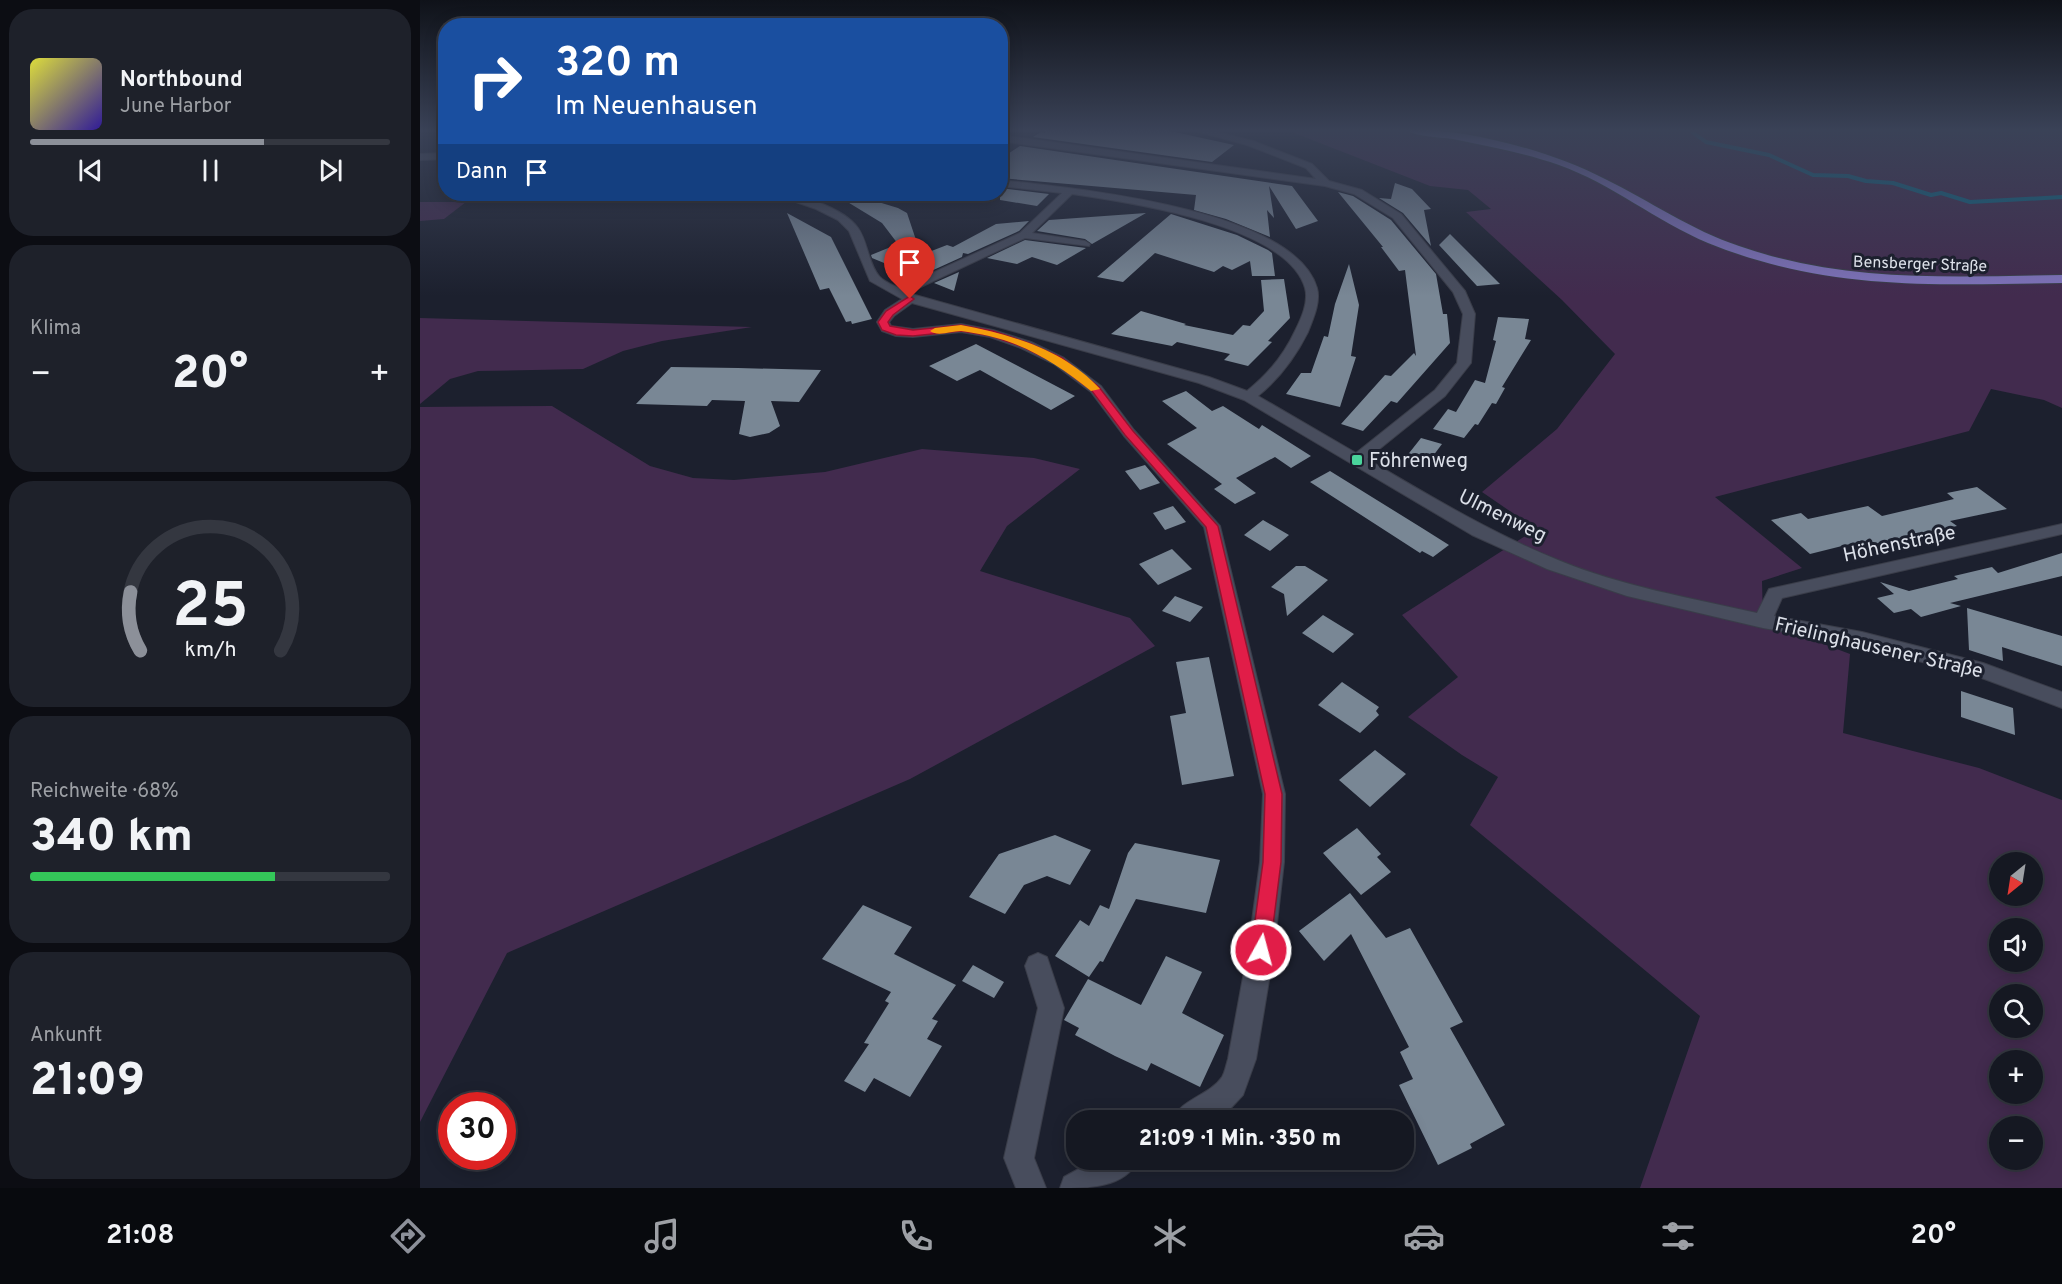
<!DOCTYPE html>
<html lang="de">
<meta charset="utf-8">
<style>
:root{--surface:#151822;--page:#1e212a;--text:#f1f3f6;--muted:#9da0a5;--line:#343740;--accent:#8c9099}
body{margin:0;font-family:Overpass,sans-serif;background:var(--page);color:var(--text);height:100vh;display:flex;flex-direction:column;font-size:22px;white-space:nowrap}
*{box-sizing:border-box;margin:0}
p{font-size:20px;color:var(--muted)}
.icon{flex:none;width:33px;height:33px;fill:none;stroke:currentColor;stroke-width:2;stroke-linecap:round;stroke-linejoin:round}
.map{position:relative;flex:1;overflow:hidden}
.side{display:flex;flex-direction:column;gap:9px;padding:9px;background:#0c0d13;width:420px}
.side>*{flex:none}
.top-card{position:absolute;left:18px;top:18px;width:570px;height:183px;border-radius:24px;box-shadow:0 3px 15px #0003,0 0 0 2px var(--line);background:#1a4fa0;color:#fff;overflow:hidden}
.needle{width:39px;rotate:210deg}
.controls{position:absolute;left:1569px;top:852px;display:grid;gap:12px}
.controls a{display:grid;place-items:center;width:54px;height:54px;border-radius:50%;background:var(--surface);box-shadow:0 3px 15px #0003,0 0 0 2px var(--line);font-size:30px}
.speed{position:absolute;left:18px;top:1092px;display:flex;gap:12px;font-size:30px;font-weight:700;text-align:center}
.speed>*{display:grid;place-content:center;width:78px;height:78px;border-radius:50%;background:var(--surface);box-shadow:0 3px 15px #0003,0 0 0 2px var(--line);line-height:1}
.speed .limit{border:9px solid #d22;background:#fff;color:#111}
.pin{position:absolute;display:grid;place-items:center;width:51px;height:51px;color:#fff;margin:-62px -26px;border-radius:50% 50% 50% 0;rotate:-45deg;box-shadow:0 0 6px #0007}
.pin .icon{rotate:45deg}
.me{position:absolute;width:66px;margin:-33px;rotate:7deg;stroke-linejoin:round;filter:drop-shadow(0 0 4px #0008)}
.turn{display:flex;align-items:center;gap:21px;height:126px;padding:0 18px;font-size:27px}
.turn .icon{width:78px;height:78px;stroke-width:2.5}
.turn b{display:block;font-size:42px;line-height:51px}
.then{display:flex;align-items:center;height:57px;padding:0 18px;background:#0003;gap:12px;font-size:22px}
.big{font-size:45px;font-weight:800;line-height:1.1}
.side .widget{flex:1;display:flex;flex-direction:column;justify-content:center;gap:9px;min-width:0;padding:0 21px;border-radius:24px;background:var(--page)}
.side .dial{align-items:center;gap:0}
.dial svg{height:156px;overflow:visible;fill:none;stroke:var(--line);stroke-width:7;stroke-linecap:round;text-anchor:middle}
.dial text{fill:var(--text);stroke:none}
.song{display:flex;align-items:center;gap:18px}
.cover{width:72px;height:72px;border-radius:9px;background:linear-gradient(135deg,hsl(60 70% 55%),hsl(250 70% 35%))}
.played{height:6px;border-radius:3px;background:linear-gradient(90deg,var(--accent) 65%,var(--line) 65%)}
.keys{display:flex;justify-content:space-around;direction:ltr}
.heat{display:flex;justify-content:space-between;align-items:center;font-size:33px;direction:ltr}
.charge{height:9px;border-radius:4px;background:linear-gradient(90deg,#34c759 68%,var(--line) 0)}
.trip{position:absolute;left:646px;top:1110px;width:348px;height:60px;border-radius:24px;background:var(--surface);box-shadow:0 3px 15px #0003,0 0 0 2px var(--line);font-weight:800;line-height:60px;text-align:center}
.tabs{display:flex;height:96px;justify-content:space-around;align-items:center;background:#080a0e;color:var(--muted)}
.tabs .icon{width:42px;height:42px}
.tabs .on{color:var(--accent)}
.tabs b{font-size:27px;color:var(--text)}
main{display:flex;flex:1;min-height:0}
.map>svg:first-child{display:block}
.green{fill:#422b4e;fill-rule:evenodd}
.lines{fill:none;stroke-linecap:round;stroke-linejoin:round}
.stream{stroke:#0c6785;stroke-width:4}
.building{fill:#798795}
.minor-casing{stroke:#3a3d49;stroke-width:2}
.major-casing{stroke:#3a3d49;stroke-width:2}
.minor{fill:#484d5d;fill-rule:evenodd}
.major{fill:#8073bc;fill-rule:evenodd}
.route{fill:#e11d48;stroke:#92132f;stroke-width:1.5}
.slow{fill:#f59e0b}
.poi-dot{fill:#4ad49c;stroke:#1c202e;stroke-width:2}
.labels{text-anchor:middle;stroke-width:6;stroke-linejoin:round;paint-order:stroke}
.far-street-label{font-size:16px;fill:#dce0e9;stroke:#1c202e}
.poi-label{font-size:20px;fill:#dce0e9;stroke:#1c202e;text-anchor:start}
.street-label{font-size:20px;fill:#dce0e9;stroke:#1c202e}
</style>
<main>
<section class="side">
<div class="widget">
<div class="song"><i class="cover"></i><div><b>Northbound</b><p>June Harbor</p></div></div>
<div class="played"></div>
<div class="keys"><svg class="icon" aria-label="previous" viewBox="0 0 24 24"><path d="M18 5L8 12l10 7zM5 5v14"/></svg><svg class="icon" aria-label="pause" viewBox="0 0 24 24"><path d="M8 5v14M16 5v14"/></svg><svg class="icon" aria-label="next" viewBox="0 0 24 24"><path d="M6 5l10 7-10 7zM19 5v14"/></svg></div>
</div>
<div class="widget"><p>Klima</p>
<div class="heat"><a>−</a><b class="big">20°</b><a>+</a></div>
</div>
<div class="widget dial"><svg viewBox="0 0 100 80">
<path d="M14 69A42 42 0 1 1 86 69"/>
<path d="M14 69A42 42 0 0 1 9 39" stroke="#8c9099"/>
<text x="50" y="56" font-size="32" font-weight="700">25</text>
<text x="50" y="72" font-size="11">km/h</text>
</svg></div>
<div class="widget"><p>Reichweite · 68%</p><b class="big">340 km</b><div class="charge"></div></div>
<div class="widget"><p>Ankunft</p><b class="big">21:09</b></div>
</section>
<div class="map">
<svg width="1642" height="1188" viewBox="0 0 1642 1188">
<rect width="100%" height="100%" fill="#1c202e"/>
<path class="green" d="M864 129H1642V408L1624 400 1571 389 1549 431 1295 497 1382 568 1342 581 1343 621 1430 654 1423 733 1559 768 1642 800V1188H1220L1280 1016 1050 825 1078 777 1042 755 988 717 1038 677 982 615 1116 529 1062 492 1137 429 1195 354 1142 300 1046 212 1071 209 1048 190 1010 186ZM1580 862H1612V896H1580ZM1580 928H1612V962H1580ZM1580 994H1612V1028H1580ZM1580 1060H1612V1094H1580ZM1580 1126H1612V1160H1580Z
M0 202H46L24 219 0 221Z
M0 318 332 327 242 341 203 351 163 369 58 371 30 379 0 404Z
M132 406 230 466 273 478 314 480 405 472 502 449 614 458 660 469 587 526 560 571 710 618 735 646 490 779 87 953 0 1122V407Z"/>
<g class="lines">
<path class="stream" d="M1268 129 1286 142 1349 155 1393 175 1428 176 1446 181 1473 183 1511 195 1521 193 1550 202 1642 197"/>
</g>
<path class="building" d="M625 129H741L814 145 792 162 613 137 621 132 625 133Z
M600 146 872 186 898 221 876 229 849 186 854 218 847 210 850 237 806 219 774 210 776 195 580 178V159Z
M975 183 992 189 1011 209 1004 210 1011 246 983 213 959 198 971 199Z
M580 188 629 194 617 206 580 200Z
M918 192 933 196 971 220 1016 274 1023 314H1027L1030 343 977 403 971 401 943 431 921 424 965 375 971 376 994 353 996 356 985 270 979 271 961 247H963Z
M423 194H432L478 208 487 213 501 255 527 245 533 247 576 224 609 221 599 231 548 254 543 253 542 257 498 277 452 258 451 255 478 244 462 223 421 198Z
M367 213 411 237 452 319 432 324 431 321 426 322 409 288 400 290Z
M726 213 672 244 665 239 617 231 629 220Z
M751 214 817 235 848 250 852 253 855 276H832L830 261 812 270 803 266 794 272 735 253 703 282 677 277Z
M1030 234 1080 284 1057 286 1019 245Z
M605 240 666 248 637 265 612 257 597 264 567 258Z
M929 264 939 305 931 356 936 357 920 407 866 394 881 373H891L904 336 908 337 915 304Z
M539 272 534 291 514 283Z
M864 279 870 318 848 341 852 342 828 366 804 360 810 354 757 342 752 346 691 334 721 311 766 324 764 325 813 335 823 325 830 326 844 311 841 280Z
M1078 317 1109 319 1105 339 1111 340 1082 387 1085 388 1076 404 1072 403 1058 425 1055 424 1044 438 1013 429 1028 409 1036 412 1055 380 1065 383 1076 341 1073 340Z
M556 344 598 366 655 396 631 410 560 370 537 381 509 366Z
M251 367 318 368 401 370 379 402 351 401 360 426 349 433 330 437 319 434 325 401 292 400 287 406 216 404Z
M766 391 792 411 803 406 839 429 842 425 891 456 871 468 855 457 816 478 836 493 815 504 794 489 802 484 747 444 777 428 742 401Z
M1001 438 1022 444 1007 464 986 457Z
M725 465 740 483 720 490 705 471Z
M910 471 1002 528 1029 545 1013 557 1002 551 1000 553 890 482Z
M1557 487 1587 509 1530 521 1537 526 1443 547 1438 542 1390 554 1351 520 1381 513 1388 519 1448 506 1462 516 1534 499 1527 493Z
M753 506 766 522 745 530 733 513Z
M843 520 869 535 850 551 824 535Z
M752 549 772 569 738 585 719 564Z
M1642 553V576L1530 603 1541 606 1501 617 1491 609 1474 613 1457 598 1474 594 1460 582 1489 591 1538 579 1534 576 1572 567 1578 573Z
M876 566H885L908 580 867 616 864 594 851 587Z
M755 596 783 607 770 622 742 611Z
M1547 608 1642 636V666L1582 647 1583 661 1549 650Z
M903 615 934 634 913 653 882 633Z
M789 657 814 776 762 785 750 716 766 713 756 662Z
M922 682 959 707 956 711 959 715 940 733 898 705Z
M1541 691 1593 708 1595 735 1541 717Z
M955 750 986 774 950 807 919 780Z
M937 828 961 854 957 857 971 872 941 895 903 853Z
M635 835 671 850 650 885 627 876 604 885 585 914 549 897 579 854Z
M715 843 800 860 786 913 716 899 683 962 680 961 669 977 635 956 660 920 669 926 680 905 689 909 708 853Z
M930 893 966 938 990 928 1043 1022 1030 1028 1085 1125 1050 1144 1052 1148 1018 1165 979 1085 993 1079 980 1052 989 1047 931 934 904 961 879 931Z
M443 905 492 927 474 954 536 985 512 1019 518 1021 507 1039 522 1046 490 1097 454 1078 445 1092 424 1081 449 1044 444 1043 469 1003 465 1001 471 992 402 959Z
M746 956 782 972 762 1013 804 1035 780 1087 731 1063 727 1071 695 1056 655 1035 659 1028 644 1020 668 979 721 1005Z
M553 965 584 982 574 998 542 981Z"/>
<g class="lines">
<defs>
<path id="minor" d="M768 129H785L833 141 892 164 909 181 942 190 981 214 1045 291 1055 314 1051 363 1025 396 947 459C1010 496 1071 533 1138 560 1201 586 1270 598 1337 613L1349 589 1642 524V534L1362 598 1354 616 1442 632 1563 663 1642 692V708L1559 677 1442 646 1343 628 1207 596 1127 569 1052 535 824 400 779 383 492 303 474 316 469 322 471 326 493 329 541 324 573 330 611 342 644 358 681 386 714 430 800 526 865 794 864 862 854 950 836 1059 823 1095 810 1109 792 1120H753C760 1099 789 1096 802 1077 805 1072 806 1065 808 1059L828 950 840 862 843 794 784 527 704 436 671 392 634 364 601 348 570 337 541 332 493 337 476 336 462 331 457 322 465 310 482 299 450 281 429 231 418 220 396 209 353 194C376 191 424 208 438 228 448 242 448 263 459 276 463 281 473 285 479 288L600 233 642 193 580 186V180C651 188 874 208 897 288 901 302 893 319 888 332 876 356 859 379 838 396L936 453 1015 390 1037 363 1043 314 1033 292 973 218 934 194 905 186 580 141V135L896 179 886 168 827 145ZM652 194C708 202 867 225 885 288 889 302 881 319 875 331 864 355 847 375 827 391L789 377 488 293 605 238 669 246 670 244 665 241 612 233Z
M26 153V159L0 160V154Z
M618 953 627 957 644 1008 614 1158 626 1188H596L584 1158 618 1008 605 966 609 957Z
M675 1160H718C705 1188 668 1188 640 1188L644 1177Z"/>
<path id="major" d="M984 129C1048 129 1129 150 1185 179 1230 201 1271 230 1319 246 1424 283 1532 277 1642 275V283C1517 285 1407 291 1288 243 1236 221 1192 184 1139 165 1104 153 1068 146 1033 139 1018 137 997 137 984 129Z"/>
</defs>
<use href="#minor" class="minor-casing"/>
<use href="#major" class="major-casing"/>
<use href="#minor" class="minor"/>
<use href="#major" class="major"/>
</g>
<linearGradient id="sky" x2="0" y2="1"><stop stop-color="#0f1219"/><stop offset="0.44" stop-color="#3a4257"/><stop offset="1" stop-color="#3a4257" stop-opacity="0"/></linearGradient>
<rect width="1642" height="296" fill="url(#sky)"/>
<path class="route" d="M490 296 494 299 473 315 468 322 470 326 493 330 541 325 573 331 609 343 642 358 679 387 713 431 798 526 862 794 861 862 850 950 847 956 841 959 834 956 831 950 843 862 845 794 786 527 705 435 672 391 635 363 603 347 571 336 541 331 493 336 476 335 462 330 458 322 466 311Z"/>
<path class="slow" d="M541 325C590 334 645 350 680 389L671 391C640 366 608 345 569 336 560 334 550 332 541 331 531 331 518 337 510 331L515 328Z"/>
<rect class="poi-dot" x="931" y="454" width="12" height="12" rx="3"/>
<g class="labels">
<g class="far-street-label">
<text transform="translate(1500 263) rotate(2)" y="6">Bensberger Straße</text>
</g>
<g class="poi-label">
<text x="949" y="467">Föhrenweg</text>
</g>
<g class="street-label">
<text transform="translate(1083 515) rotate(26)" y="7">Ulmenweg</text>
<text transform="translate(1479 543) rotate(-12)" y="7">Höhenstraße</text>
<text transform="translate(1459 647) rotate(13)" y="7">Frielinghausener Straße</text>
</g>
</g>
</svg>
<div class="controls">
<a><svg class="needle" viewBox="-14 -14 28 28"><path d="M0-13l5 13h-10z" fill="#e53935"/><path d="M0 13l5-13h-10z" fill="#9da0a5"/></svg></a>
<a><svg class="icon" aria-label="sound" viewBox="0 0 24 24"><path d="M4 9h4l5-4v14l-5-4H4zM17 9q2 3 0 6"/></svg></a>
<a><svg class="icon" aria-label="search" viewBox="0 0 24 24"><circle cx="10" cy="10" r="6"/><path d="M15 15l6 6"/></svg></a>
<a>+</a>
<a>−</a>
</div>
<div class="speed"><div class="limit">30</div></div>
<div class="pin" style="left:490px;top:299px;background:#d93025"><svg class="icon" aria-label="arrive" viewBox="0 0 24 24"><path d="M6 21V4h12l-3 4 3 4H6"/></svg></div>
<svg class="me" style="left:841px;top:950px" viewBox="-20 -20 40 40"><circle r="17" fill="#e11d48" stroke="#fff" stroke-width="3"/><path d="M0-11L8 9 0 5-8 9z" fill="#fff"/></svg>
<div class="trip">21:09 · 1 Min. · 350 m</div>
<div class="top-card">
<div class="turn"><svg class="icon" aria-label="right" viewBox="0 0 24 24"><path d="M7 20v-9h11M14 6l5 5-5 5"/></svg><div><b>320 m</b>Im Neuenhausen</div></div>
<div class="then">Dann<svg class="icon" aria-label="arrive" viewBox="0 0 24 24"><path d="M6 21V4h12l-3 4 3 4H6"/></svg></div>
</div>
</div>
</main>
<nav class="tabs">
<b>21:08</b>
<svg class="icon on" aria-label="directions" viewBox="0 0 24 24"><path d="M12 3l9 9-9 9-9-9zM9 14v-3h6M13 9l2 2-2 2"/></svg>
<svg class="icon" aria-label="music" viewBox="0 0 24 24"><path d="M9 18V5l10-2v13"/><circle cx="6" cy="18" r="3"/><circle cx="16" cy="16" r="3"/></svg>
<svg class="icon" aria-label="phone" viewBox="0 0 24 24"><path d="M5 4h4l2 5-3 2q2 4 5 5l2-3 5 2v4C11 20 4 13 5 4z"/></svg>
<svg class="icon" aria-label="climate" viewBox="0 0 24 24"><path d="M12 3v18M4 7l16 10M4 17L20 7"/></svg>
<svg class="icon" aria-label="car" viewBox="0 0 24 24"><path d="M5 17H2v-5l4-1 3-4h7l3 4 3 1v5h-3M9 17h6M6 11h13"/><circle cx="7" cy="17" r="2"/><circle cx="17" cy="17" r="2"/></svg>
<svg class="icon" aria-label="filters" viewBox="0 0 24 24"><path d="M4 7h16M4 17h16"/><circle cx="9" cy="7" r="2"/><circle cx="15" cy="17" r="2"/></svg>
<b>20°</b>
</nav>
